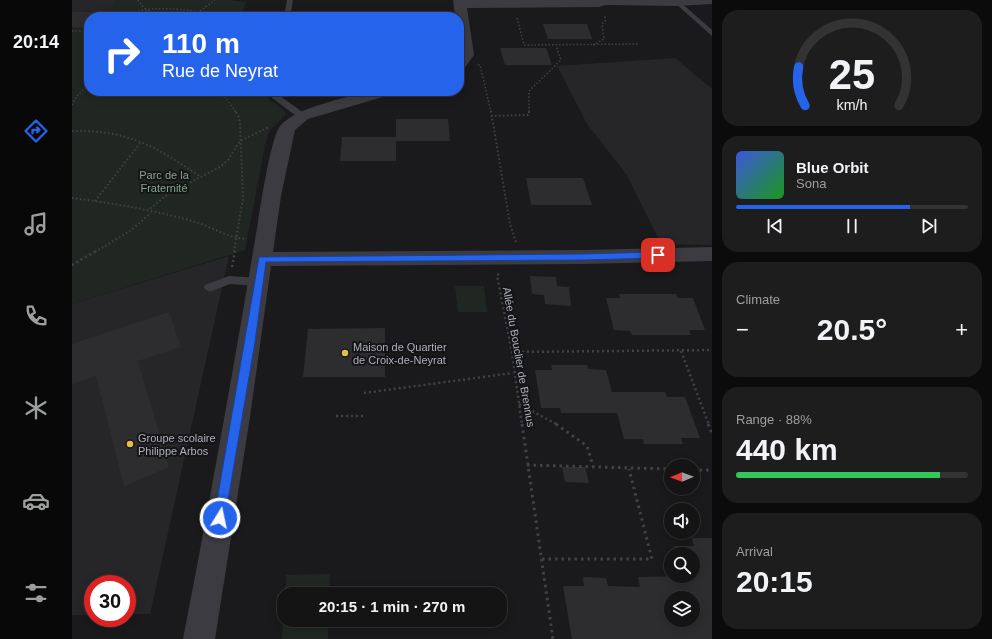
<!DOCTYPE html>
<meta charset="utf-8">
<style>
:root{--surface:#141415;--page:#1d1d1e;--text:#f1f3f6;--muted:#9d9ea0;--line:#333334;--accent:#2563eb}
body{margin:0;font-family:Arial,sans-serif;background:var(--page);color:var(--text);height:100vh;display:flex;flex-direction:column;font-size:15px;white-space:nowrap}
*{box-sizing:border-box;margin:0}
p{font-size:13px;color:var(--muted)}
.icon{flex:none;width:22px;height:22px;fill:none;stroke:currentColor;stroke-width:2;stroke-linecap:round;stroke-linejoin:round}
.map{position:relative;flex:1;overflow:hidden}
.details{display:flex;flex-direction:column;gap:10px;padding:10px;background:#0b0b0c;width:280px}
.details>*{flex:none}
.guide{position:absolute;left:12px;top:12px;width:380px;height:84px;border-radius:16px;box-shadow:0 2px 10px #0003,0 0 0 1px var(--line);background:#2563eb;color:#fff;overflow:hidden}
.needle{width:26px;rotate:269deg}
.controls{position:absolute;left:592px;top:459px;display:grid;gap:8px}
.controls a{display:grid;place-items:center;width:36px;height:36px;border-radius:50%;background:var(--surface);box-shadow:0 2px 10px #0003,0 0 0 1px var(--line);font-size:20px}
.speed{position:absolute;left:12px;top:575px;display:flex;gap:8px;font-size:20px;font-weight:700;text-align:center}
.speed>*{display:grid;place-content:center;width:52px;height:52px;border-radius:50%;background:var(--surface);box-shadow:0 2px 10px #0003,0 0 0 1px var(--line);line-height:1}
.speed .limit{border:6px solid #d22;background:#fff;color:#111}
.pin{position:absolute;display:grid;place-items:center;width:34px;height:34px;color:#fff;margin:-17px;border-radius:8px;box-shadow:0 2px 6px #0006}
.me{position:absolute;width:44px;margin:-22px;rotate:10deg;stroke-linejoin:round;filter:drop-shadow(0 0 3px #0008)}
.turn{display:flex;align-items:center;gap:14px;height:84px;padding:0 12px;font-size:18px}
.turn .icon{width:52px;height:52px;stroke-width:2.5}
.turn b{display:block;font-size:28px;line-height:34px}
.big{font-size:30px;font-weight:700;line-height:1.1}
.details .tile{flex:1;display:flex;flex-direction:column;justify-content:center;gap:6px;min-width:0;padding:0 14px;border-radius:16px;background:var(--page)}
.details .dial{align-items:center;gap:0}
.dial svg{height:104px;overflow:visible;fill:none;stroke:var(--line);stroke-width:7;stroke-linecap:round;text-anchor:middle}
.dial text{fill:var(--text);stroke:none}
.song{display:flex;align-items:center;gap:12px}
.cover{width:48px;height:48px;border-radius:6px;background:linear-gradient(135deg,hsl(230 70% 55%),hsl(120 70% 35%))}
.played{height:4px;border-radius:2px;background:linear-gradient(90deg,var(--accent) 75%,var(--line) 75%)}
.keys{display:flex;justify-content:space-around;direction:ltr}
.heat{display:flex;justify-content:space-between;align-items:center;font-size:22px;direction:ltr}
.charge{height:6px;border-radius:3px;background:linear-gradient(90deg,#34c759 88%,var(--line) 0)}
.trip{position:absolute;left:205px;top:587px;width:230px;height:40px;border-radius:16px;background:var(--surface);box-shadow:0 2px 10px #0003,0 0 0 1px var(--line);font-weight:700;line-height:40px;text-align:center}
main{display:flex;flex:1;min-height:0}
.tabs{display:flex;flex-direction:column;width:72px;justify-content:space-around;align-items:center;background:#080808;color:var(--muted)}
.tabs .icon{width:28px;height:28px}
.tabs .current{color:var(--accent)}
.tabs b{font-size:18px;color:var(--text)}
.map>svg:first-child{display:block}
.built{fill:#262629}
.green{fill:#202722}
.building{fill:#2d2d30;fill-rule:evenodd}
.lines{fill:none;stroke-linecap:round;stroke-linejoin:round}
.path-far3{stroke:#414247;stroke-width:1.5;stroke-dasharray:1.5 2;stroke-linecap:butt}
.path-far2{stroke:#414247;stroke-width:2;stroke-dasharray:1.5 2.5;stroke-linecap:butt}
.path-far1{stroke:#414247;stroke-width:2.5;stroke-dasharray:2 3;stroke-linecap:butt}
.path{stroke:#414247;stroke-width:3;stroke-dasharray:2.5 4;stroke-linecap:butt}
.service{fill:#3b3b41;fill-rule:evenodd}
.minor{fill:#3b3b41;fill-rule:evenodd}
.route{fill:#2563eb;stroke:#184099}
.poi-dot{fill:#e5c048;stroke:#151517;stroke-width:1.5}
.labels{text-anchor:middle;stroke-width:4;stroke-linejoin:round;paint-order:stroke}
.park-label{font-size:11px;fill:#86a48b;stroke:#151517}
.poi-label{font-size:11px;fill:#adb0ba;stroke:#151517;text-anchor:start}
.street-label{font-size:11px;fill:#adb0ba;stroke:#151517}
</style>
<main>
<nav class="tabs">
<b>20:14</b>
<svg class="icon current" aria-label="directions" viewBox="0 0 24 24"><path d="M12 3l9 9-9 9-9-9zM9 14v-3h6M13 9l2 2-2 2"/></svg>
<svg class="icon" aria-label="music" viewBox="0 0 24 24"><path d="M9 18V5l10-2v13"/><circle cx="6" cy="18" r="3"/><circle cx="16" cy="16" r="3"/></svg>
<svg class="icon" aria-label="phone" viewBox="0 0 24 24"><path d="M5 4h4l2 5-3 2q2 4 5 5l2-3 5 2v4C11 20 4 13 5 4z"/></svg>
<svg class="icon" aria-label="climate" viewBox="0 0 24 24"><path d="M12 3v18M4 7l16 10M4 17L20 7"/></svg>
<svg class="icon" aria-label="car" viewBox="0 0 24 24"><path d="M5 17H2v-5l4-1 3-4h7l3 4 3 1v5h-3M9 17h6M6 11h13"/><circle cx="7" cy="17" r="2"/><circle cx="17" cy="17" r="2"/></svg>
<svg class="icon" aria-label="filters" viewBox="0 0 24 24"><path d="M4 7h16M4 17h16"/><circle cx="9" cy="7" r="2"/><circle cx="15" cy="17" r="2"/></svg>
</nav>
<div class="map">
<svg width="640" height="639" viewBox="0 0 640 639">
<rect width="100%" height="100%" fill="#1a1a1c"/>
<path class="built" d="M0 0H45L35 17H17V28H0Z
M603 58 640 89V245L589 244 555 175 515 124 485 66Z
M157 256 78 614H55V584H21V615H0V304Z"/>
<path class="green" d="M45 0H158L174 2 169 17H35Z
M0 28H17V91H195L198 100 212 110 214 114 198 130 194 141 173 250 0 304Z
M383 286H412L415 312H386Z
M258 574 257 594H213L214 575Z
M212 604V620H256V639H210Z"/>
<path class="building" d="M0 12H24L20 17H17V22L14 27H0Z
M471 24H515L520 39H476Z
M428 48H474L480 65H433Z
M324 119H376L378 141H324V161H268L270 137H324Z
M454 178H511L520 205H459Z
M458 276 484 277 485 286 497 287 499 306 473 304 472 295 460 294Z
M547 294H604L606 298H621L633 330H617L619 335H560L558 331 542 330 534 298H548Z
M97 312 109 347 66 361 97 467 52 486 24 376 0 384V344Z
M313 328V377H231L236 329Z
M479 365H515L516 369 534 370 540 392H593L595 397H613L628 438H609L611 444H572L571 439H552L545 413H489L488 408H469L463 370H480Z
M490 467H513L517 483 493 482Z
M620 538H640V639H500L491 586H512L511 577 534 578 536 586 568 587 566 577 621 576V554H604L602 546H622ZM599 598H621V620H599Z"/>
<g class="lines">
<path class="path-far3" d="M66 0 71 7 84 17
M128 11 143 0
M46 17C84 1 125 12 164 17
M445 18 452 45 566 44
M0 31H17
M521 45 532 39 530 24 533 21V15
M406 65H408L419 112
M148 91 164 112
M0 105 4 97 17 84
M457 112V91L489 60 484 46"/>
<path class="path-far2" d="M419 111 438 224 444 242
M419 116 457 115V111
M0 131C57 130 83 146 129 177
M0 198C40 203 81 210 120 221 139 226 155 238 175 239
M23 201 69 142
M75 211 96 194 148 167 156 160 168 141 197 127
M23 252 58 231 79 213
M162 252 171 198 168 124 167 117 163 111"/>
<path class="path-far1" d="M0 265 24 251
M160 267 163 251
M427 274 425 275 440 352 450 425
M609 351 637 425
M440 352 640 350
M292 393 441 373
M447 404 486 425
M264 416H291"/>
<path class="path" d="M450 424 481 639
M484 424 515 446 521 466
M636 424 640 433
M455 465 599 469
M621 470H640
M470 559H580L557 469"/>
<path class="service" d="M215 0H221L218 17H212Z
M603 1H607L640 30V36L603 3Z
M198 91H206L207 95 233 114V118H227L200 98Z
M157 276 187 278 192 282 187 286 158 284 137 292 132 288 133 285Z"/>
<path class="minor" d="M381 0H640V4L605 6 534 5 527 7 395 8 402 55 392 69 387 70V17H383Z
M298 91H323L321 94 236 119 223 130 209 196 201 252 510 250 640 247V261L510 264 199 266 178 417 143 639H111C138 500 163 361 186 222 189 204 199 135 209 125 225 107 274 98 298 91Z"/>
</g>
<path class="route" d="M586 252 590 255 586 258 510 260 194 262 183 342 153 518 152 522 148 523 144 522 142 518 187 257 510 254Z"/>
<g class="poi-dot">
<circle cx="273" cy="353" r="4"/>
<circle cx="58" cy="444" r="4"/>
</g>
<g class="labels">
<g class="park-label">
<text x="92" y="179">Parc de la<tspan x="92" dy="13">Fraternité</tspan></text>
</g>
<g class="poi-label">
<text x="281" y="351">Maison de Quartier<tspan x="281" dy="13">de Croix-de-Neyrat</tspan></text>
<text x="66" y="442">Groupe scolaire<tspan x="66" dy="13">Philippe Arbos</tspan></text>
</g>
<g class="street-label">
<text transform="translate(447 357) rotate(80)" y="4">Allée du Bouclier de Brennus</text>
</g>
</g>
</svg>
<div class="controls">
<a><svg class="needle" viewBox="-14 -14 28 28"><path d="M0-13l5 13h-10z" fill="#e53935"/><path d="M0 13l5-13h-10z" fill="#9d9ea0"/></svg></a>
<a><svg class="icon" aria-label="sound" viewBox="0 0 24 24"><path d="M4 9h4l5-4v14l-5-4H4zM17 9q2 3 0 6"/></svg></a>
<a><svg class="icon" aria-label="search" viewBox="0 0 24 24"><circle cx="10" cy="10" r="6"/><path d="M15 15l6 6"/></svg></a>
<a><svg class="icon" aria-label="layers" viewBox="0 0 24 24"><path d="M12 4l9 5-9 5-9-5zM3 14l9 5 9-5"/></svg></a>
</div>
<div class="speed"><div class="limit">30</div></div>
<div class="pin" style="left:586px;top:255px;background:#d93025"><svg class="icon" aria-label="arrive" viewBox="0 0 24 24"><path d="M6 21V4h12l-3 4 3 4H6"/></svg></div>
<svg class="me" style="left:148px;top:518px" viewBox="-20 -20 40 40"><circle r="17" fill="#2563eb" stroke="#fff" stroke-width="3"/><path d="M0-11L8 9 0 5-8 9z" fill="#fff"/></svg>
<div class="trip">20:15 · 1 min · 270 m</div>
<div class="guide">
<div class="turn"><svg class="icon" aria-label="right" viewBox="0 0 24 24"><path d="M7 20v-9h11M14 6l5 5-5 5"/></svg><div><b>110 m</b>Rue de Neyrat</div></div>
</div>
</div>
<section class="details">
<div class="tile dial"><svg viewBox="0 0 100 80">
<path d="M14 69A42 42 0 1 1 86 69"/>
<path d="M14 69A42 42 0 0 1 9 39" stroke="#2563eb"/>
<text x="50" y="56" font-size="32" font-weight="700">25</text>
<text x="50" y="72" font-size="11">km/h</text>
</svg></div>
<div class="tile">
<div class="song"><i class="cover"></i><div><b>Blue Orbit</b><p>Sona</p></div></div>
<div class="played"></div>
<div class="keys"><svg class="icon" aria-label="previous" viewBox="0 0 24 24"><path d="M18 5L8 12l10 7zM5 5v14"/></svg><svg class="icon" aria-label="pause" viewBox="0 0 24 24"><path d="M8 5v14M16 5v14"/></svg><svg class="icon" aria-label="next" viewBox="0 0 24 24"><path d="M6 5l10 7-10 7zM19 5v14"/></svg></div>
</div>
<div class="tile"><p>Climate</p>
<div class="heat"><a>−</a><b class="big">20.5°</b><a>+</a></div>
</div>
<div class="tile"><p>Range · 88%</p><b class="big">440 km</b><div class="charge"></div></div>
<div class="tile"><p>Arrival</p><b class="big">20:15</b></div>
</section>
</main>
